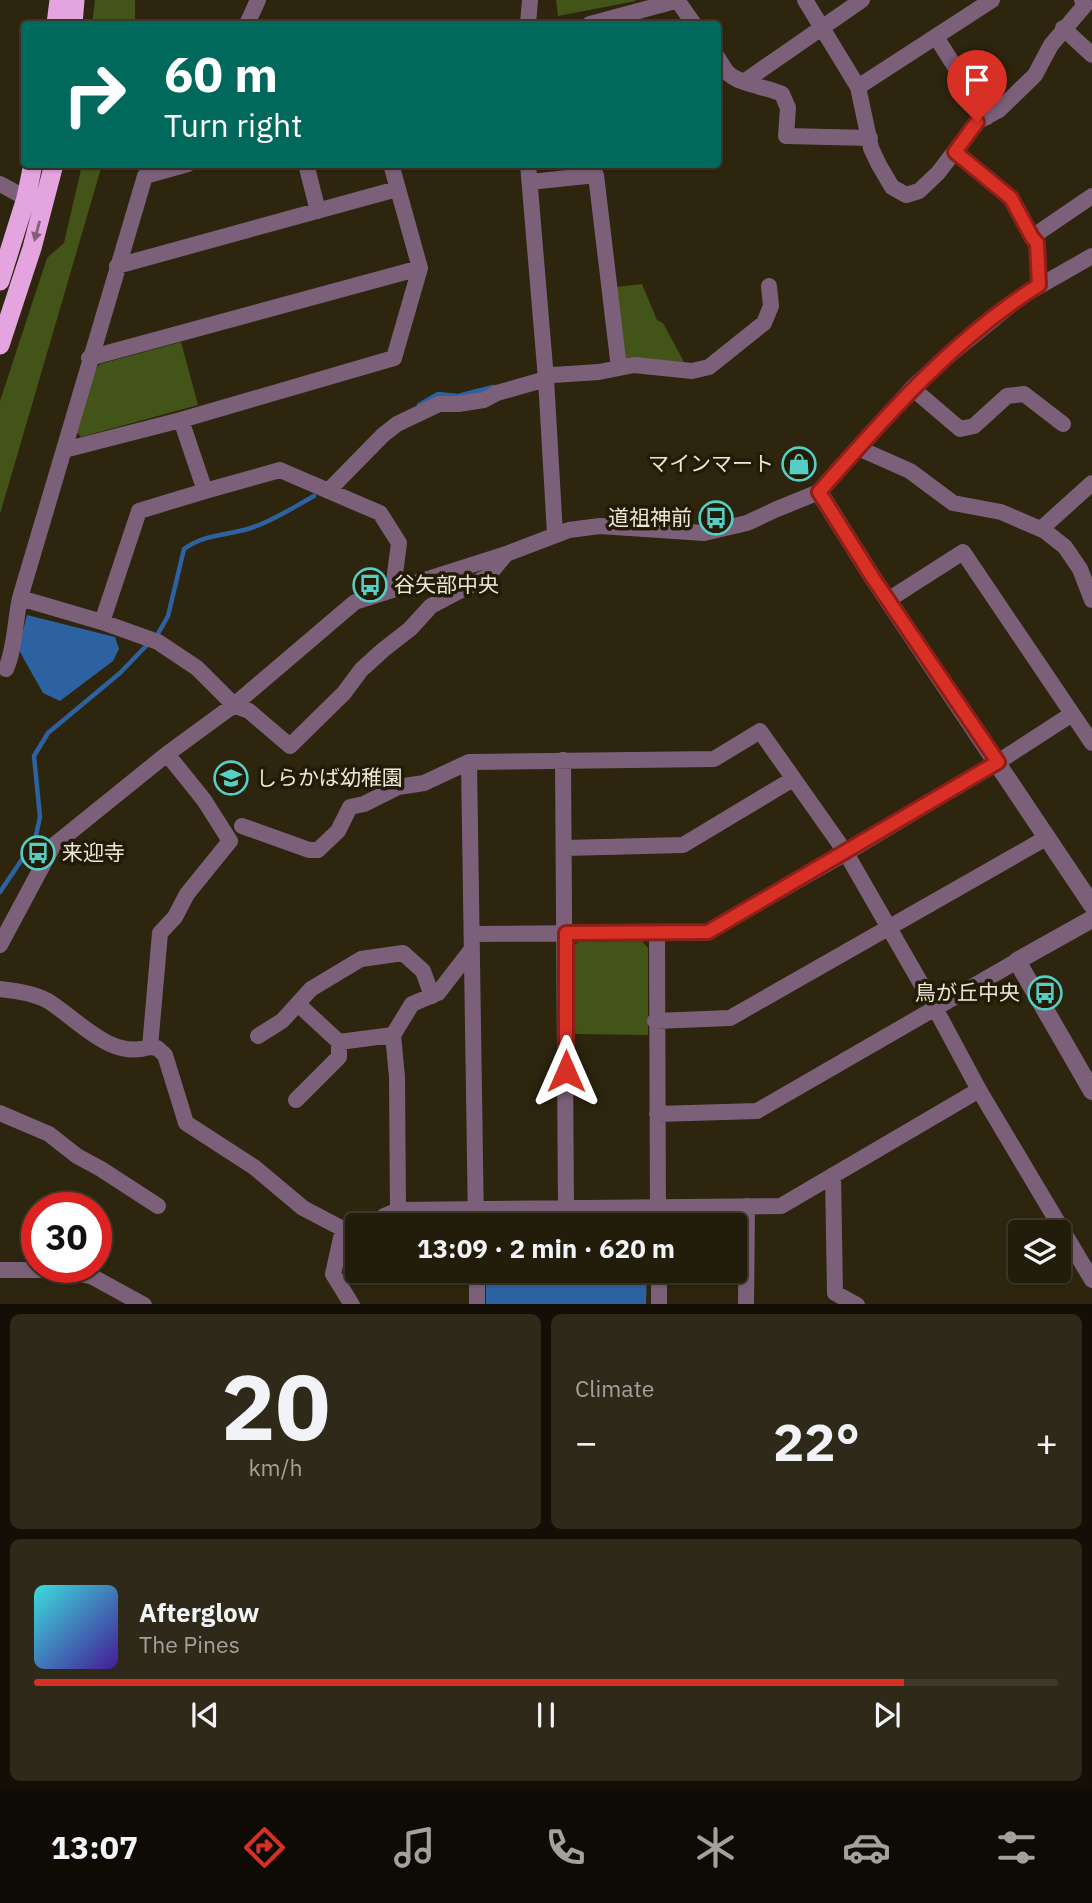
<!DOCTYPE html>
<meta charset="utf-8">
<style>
:root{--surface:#221c0a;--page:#2e2918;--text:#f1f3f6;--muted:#a2a19c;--line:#3f3a2b;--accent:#d93025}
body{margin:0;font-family:"IBM Plex Sans","Noto Sans JP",sans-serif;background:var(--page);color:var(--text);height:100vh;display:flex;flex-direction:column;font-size:26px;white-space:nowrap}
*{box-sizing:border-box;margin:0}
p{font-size:23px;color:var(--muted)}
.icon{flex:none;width:38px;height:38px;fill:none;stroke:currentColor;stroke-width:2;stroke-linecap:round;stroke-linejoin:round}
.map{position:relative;height:1304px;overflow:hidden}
.side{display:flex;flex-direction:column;gap:10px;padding:10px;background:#130f06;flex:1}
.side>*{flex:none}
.banner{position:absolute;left:21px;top:21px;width:700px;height:147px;border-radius:7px;box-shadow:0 2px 5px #0004,0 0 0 2px var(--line);background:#00695c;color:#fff;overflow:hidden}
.tools{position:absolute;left:1008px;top:1220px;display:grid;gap:14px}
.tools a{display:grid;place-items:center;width:63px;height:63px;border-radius:7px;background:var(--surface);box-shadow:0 2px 5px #0004,0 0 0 2px var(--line);font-size:35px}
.speed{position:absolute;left:21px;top:1192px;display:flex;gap:14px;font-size:35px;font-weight:700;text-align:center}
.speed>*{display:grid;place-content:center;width:91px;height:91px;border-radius:50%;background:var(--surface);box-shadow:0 2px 5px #0004,0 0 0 2px var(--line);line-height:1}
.speed .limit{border:10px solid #d22;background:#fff;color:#111}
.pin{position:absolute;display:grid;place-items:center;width:60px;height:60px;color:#fff;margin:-72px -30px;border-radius:50% 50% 50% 0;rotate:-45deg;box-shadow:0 0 7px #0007}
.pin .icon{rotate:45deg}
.me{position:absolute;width:77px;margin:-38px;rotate:0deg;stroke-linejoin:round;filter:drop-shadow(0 0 5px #0008)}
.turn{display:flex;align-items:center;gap:24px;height:147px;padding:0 28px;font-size:32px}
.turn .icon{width:91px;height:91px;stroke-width:2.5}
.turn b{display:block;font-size:49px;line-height:60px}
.big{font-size:52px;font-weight:800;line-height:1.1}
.side .widget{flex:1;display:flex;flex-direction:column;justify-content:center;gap:10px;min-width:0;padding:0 24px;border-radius:10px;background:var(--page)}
.side .dial{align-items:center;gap:0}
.dial b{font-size:91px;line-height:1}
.song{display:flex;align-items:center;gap:21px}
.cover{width:84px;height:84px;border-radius:10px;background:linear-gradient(135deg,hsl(180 70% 55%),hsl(260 70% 35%))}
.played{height:7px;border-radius:4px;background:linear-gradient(90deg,var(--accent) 85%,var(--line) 85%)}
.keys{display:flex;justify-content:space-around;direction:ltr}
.heat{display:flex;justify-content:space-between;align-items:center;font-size:38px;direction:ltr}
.side .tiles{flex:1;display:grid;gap:10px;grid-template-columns:1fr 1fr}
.widget:last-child{grid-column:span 2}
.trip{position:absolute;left:345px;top:1213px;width:402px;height:70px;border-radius:7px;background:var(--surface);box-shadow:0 2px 5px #0004,0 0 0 2px var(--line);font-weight:800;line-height:70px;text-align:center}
.tab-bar{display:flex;height:112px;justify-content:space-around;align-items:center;background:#0e0b04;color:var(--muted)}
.tab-bar .icon{width:49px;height:49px}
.tab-bar .current{color:var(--accent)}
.tab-bar b{font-size:32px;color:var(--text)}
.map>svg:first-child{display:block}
.green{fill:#425417}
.water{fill:#2d62a2}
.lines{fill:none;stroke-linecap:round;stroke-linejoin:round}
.stream{stroke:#2d62a2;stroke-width:4.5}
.minor{stroke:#7c607a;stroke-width:16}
.tertiary{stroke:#7c607a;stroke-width:18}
.trunk{stroke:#e4a4e0;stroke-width:19}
.oneway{fill:#846072}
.route-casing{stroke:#8d1f18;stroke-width:18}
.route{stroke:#d93025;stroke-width:12}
.labels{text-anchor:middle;stroke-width:7;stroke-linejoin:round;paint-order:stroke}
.poi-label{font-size:21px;fill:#ece7d9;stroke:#231b05;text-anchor:end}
</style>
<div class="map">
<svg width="1092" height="1305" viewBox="0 0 1092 1305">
<rect width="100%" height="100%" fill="#2d250e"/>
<path class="green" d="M95 0H135V19L130 24H92Z
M556 0H635L636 1 558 16Z
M82 165H102L0 514V401L47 258 64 243Z
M642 284 657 320 663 323 684 362 625 359 616 287Z
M181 342 198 405 81 437 76 431 94 370 100 364Z
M642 941 648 948V1035L572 1034 571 947 578 942Z"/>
<path class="water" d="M27 615 115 637 119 649 113 661 60 701 43 693 20 652 19 646Z
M639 1218 648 1220V1225H485L632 1221Z
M486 1271H647L646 1304H486Z"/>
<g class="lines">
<path class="stream" d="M419 405 438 394 458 396 493 387
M155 639 168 616 184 549C207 533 226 536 251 528 273 521 294 507 314 496
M0 892 35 840 40 817 34 756 48 733 120 673 148 644"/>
<path class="minor" d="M677 0 694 24
M805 0 858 87 871 148 879 165 892 187 906 195 919 191 938 173 977 122 999 110 1035 75 1051 45 1085 5 1082 0
M247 24 258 0
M528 24 530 0
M590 24 679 0
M1063 28 1092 55
M936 37 987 117
M718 58C721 63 724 69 728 73 738 84 767 87 782 94L788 108 786 136 870 138
M745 81 862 0
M858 87 992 0
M955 152 1011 198 1032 237 1037 242 1039 285
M188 164 145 176 20 598 102 622 139 511 205 491
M306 164 318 211
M528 164 546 379 555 534
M530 182 596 175 619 368
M0 184 26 198
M1032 237 1092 196
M117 266 397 189
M89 358 420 268
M912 388 960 429 974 426 1007 396 1024 394 1063 424
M181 420 205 491 280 470 380 513 399 543 393 589
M858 448 910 471 953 503 1001 512 1045 531 1065 547 1080 569 1092 600
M64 450 181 420 394 358 420 268 391 164
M329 490 383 435 397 424 439 404H458L484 400 497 393 546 379 553 375 599 372 634 365 692 371 709 367 764 323 771 306 769 286
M1041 529 1092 483
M888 600 963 552 1092 743
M102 622 158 642 197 668 234 705 249 711 290 746 344 693 361 670 383 650 410 629 431 606 488 576 506 554
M6 669C15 648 15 621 20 598
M167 754 204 800 230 841 187 894 175 917 160 933 150 1047 157 1048 165 1055 186 1123 254 1167 303 1208 343 1229 356 1225
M563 760 566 1208
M242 826 309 850H318L338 831 350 807 364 804 398 787 424 783 469 762
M565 848 683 845 793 779
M657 933 658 1225
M473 934 708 932 846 853 998 762 1072 714
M0 945 53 846 167 754 234 705 355 602 506 554 569 530 600 526 704 533 747 523 777 509 819 492 912 388 935 367 1022 296 1092 256
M0 989C16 991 34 993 48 1001 79 1020 110 1060 150 1047
M655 1021 730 1018 1046 838
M258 1036 282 1021 311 989 361 959 403 953 423 971 432 996
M339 1042 393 1035
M296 1100 339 1057V1042L299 1005
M0 1113 49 1134 77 1156 101 1169 158 1206
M657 1114 757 1111 1017 961
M833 1175 835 1293 857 1305
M398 1210 397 1077 393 1035 412 1004 438 993 472 949
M384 1216 398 1210 781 1206 979 1090
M476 1225 469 762 714 759 760 731 846 853 935 1008 979 1090 1092 1280
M343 1229 333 1274 352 1305
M0 1270H57L91 1276 144 1305
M477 1270V1305
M659 1270V1305
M746 1305 747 1206"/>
<path class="tertiary" d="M819 492 873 578 1092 905
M1092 919 1017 961 1092 1091"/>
<path class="trunk" d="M56 24 59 0
M73 24 75 0
M0 281 26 198 33 164
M0 345 32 248 54 164"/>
</g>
<defs><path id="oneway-solid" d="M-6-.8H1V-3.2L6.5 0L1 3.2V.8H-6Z" transform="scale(1.75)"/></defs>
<use class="oneway" href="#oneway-solid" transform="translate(37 231) rotate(105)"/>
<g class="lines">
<defs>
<path id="route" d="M566 1071V933L708 932 998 762 873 578 819 492C886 416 952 340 1039 285L1037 243 1032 237 1011 198 955 152 977 122"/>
</defs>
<use href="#route" class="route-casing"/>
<use href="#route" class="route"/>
</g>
<defs>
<symbol id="shop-ring" viewBox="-11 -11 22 22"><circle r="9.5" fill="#231b05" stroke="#55cec5" stroke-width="1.5"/><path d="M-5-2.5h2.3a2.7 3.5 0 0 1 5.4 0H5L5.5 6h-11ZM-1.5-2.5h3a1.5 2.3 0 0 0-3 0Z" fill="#55cec5"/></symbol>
<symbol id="bus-ring" viewBox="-11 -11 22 22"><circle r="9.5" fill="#231b05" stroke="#55cec5" stroke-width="1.5"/><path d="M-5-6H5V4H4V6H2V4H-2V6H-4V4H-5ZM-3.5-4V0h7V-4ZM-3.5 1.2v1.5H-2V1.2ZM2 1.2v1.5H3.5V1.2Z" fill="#55cec5"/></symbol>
<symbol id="school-ring" viewBox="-11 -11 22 22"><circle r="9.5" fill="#231b05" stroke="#55cec5" stroke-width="1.5"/><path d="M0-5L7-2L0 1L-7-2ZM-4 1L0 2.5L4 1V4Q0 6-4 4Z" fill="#55cec5"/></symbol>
</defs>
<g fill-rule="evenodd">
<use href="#shop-ring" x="780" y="445" width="38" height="38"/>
<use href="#bus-ring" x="697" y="499" width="38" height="38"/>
<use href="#bus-ring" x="351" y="566" width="38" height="38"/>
<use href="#school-ring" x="212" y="759" width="38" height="38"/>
<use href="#bus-ring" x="19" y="834" width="38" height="38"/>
<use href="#bus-ring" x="1026" y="974" width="38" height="38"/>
</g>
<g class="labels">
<g class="poi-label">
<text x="774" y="471">マインマート</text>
<text x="692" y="525">道祖神前</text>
<text x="394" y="592" text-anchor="start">谷矢部中央</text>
<text x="256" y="785" text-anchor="start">しらかば幼稚園</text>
<text x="62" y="860" text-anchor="start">来迎寺</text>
<text x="1020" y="1000">鳥が丘中央</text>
</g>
</g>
</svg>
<div class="tools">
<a><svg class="icon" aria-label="layers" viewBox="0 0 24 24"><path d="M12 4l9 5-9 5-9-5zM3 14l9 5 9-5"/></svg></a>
</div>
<div class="speed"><div class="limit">30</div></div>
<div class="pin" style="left:977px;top:122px;background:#d93025"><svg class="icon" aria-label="arrive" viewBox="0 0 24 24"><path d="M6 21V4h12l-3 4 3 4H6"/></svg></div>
<svg class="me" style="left:566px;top:1071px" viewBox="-20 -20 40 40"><path d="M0-17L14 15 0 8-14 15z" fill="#d93025" stroke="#fff" stroke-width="4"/></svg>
<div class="trip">13:09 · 2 min · 620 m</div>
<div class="banner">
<div class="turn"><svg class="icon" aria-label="right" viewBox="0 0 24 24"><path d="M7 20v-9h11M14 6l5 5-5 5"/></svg><div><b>60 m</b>Turn right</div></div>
</div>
</div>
<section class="side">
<div class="tiles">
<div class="widget dial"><b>20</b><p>km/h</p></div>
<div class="widget"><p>Climate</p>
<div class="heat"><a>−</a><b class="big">22°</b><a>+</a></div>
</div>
<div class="widget">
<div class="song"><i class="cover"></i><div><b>Afterglow</b><p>The Pines</p></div></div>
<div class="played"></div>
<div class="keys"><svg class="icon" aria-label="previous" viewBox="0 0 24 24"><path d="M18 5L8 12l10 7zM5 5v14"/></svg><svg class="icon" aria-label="pause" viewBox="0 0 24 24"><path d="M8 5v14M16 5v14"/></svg><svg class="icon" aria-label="next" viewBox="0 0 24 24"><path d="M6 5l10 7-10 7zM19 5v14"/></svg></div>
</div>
</div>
</section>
<nav class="tab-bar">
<b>13:07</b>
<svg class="icon current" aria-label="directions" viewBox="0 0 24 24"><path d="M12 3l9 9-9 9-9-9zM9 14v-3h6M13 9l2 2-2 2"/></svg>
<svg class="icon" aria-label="music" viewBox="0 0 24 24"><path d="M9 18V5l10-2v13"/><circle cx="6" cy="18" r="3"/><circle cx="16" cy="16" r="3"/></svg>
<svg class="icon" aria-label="phone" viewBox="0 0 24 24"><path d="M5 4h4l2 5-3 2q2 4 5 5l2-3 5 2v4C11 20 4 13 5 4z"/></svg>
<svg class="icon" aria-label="climate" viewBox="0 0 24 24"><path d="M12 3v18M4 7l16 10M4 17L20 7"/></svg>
<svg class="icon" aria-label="car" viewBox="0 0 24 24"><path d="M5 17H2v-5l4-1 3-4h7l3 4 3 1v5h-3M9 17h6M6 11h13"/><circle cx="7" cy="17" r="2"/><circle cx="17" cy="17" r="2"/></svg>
<svg class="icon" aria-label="filters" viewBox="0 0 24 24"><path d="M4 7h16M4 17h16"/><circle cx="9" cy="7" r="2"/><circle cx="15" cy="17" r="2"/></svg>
</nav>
